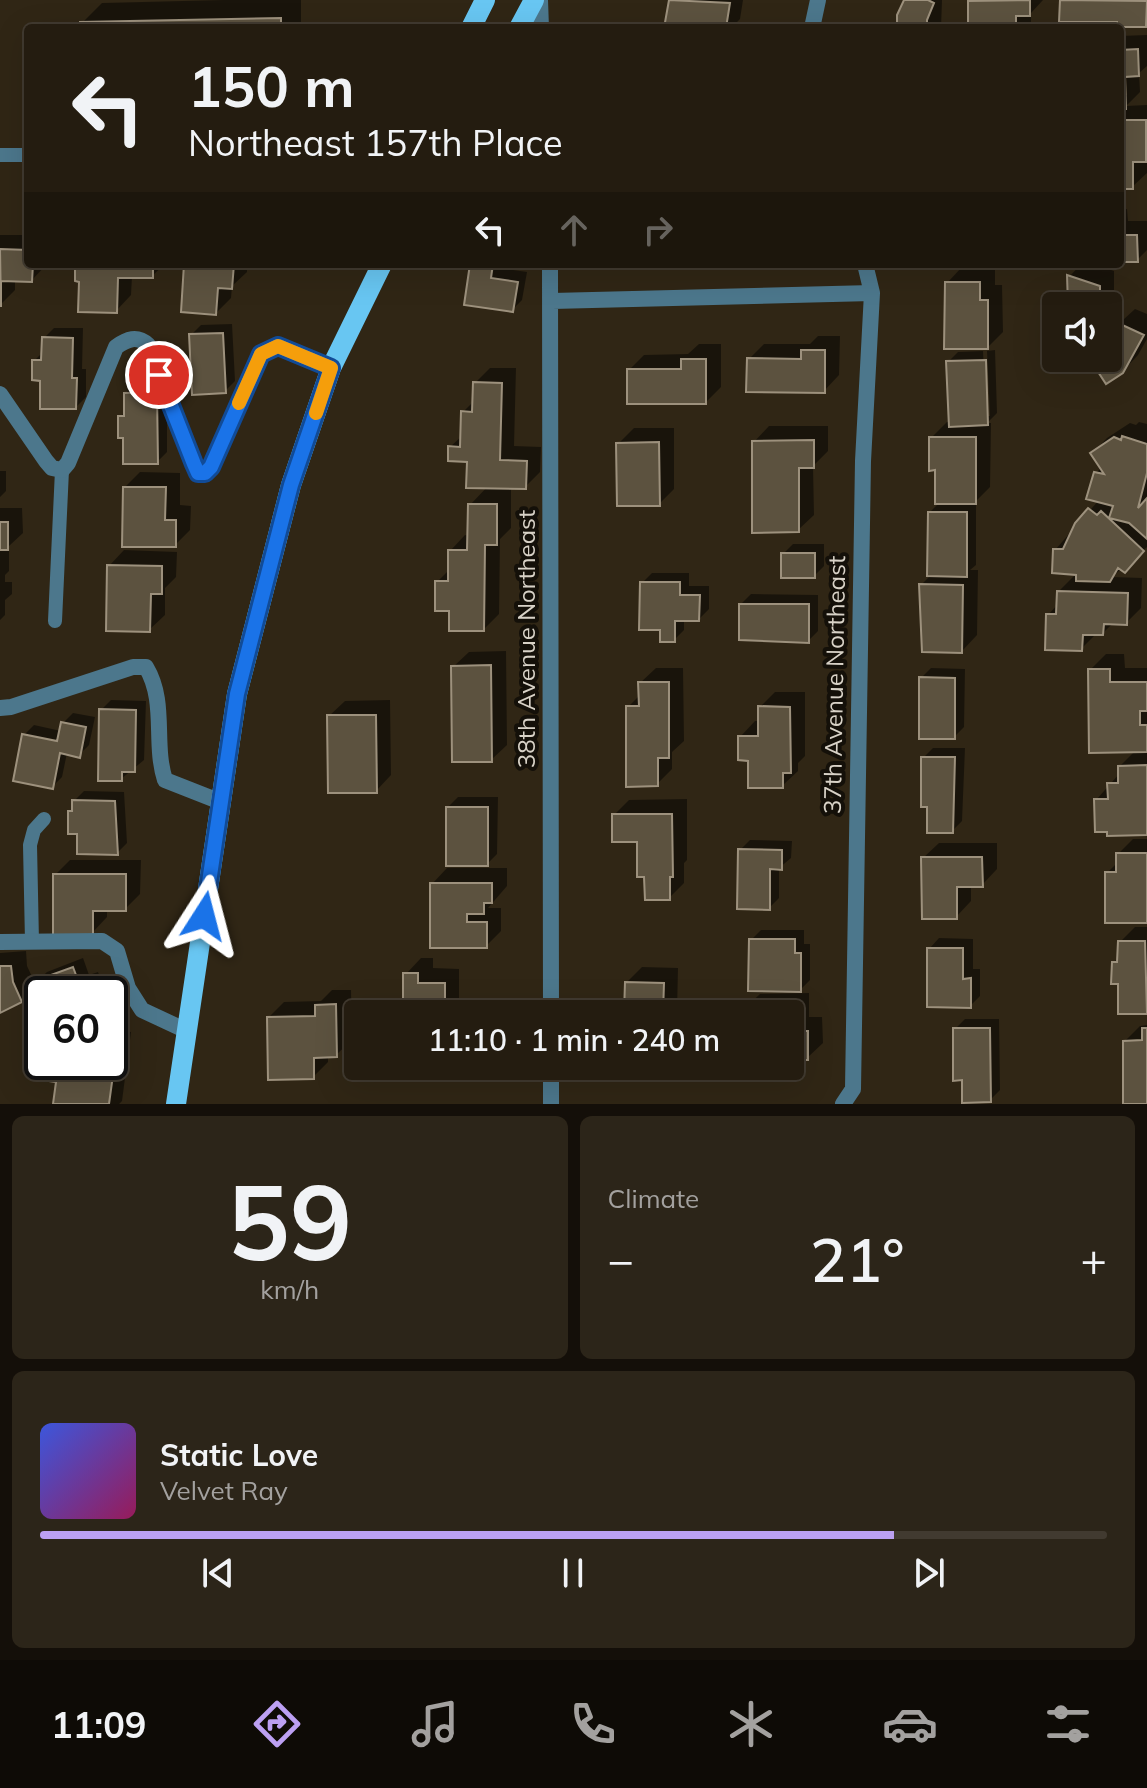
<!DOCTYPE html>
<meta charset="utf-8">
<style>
:root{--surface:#241c10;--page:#2c2519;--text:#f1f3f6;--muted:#a3a19f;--line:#413a30;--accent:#bca0f2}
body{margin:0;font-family:Mulish,sans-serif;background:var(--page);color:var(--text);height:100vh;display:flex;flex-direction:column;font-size:30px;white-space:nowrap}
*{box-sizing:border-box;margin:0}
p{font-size:26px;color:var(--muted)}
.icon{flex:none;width:44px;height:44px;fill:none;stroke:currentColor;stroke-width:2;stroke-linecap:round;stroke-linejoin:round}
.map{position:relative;height:1104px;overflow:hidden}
.drawer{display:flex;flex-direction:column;gap:12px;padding:12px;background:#140f09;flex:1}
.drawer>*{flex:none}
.banner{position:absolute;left:24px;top:24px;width:1100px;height:244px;border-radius:8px;box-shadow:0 8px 32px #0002,0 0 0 2px var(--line);background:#241c10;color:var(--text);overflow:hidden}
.fabs{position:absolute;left:1042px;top:292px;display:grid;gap:16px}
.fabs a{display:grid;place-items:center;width:80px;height:80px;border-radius:8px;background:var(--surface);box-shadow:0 8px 32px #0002,0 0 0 2px var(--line);font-size:40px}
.speed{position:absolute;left:24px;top:976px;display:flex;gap:16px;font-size:40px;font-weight:700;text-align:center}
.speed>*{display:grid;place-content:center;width:104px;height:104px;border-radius:50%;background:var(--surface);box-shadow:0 8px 32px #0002,0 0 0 2px var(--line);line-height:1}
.speed .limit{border:4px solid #111;border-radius:12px;background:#fff;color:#111}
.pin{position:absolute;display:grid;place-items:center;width:68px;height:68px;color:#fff;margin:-34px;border:4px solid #fff;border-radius:50%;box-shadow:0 2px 8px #0007}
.me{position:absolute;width:88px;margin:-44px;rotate:9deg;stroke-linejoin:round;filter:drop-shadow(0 0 6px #0008)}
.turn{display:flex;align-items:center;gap:28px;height:168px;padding:0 32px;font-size:36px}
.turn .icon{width:104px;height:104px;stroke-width:2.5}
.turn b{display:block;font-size:56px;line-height:68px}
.lanes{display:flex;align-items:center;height:76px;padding:0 32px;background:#0003;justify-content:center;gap:40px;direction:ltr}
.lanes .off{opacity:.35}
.big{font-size:60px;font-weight:600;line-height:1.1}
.drawer .card{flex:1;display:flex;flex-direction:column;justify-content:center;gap:12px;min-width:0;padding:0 28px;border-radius:12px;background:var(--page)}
.drawer .dial{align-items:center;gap:0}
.dial b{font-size:104px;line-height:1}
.song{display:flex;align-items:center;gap:24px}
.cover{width:96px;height:96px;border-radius:12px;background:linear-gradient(135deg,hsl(230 70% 55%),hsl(330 70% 35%))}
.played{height:8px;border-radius:4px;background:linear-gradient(90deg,var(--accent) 80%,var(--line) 80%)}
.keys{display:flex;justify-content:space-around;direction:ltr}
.heat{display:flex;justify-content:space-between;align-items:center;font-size:44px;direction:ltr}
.drawer .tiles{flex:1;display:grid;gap:12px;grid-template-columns:1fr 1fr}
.card:last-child{grid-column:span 2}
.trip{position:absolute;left:344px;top:1000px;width:460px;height:80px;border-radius:8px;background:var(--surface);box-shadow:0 8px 32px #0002,0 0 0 2px var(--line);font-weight:600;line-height:80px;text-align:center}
.menu{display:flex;height:128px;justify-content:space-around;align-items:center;background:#0e0b06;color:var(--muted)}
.menu .icon{width:56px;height:56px}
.menu .selected{color:var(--accent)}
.menu b{font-size:36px;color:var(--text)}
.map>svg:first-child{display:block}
.shadow{fill:#0007;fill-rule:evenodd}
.building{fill:#5c523f;stroke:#9d917d;stroke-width:2}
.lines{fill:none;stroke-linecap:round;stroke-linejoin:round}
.lane{stroke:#4c778c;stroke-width:14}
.street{stroke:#4c778c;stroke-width:16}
.primary{stroke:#68c6f2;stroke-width:20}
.route-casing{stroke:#114b97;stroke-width:20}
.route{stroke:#1a73e8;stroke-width:14}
.slow{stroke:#f59e0b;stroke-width:14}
.labels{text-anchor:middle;stroke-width:8;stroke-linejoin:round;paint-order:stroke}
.street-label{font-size:24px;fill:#d8d2c7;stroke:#141009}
</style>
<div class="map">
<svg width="1147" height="1104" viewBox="0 0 1147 1104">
<rect width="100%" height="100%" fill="#302615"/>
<path class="shadow" d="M223 0H301V28H82V23L102 3Z
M671 0H743L740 19 731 28H666Z
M906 0H942L941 28H899Z
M972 0H1043L1031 13V28H970Z
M1062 0H1147V23L1061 20Z
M1147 35V66L1139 73 1140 92 1126 106 1147 105V173L1132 187H1120L1121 210 1127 209 1128 221H1147V250L1137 260H1120V36ZM1122 67H1126L1127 95H1123Z
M0 235H28V264H47L32 280 15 279V290L0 305Z
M78 264H165L152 276H132L131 295 116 311 80 310Z
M186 264H247V272L232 286 231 298 216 313Z
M472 264H501L500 268 527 272 522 300 512 310Z
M967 264H998L995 267V285H1002L1003 332 985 350 947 283 962 267H967Z
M1081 264H1094L1114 271V303L1123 320 1135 309 1147 314V339L1138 355 1122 372 1091 358H1108V306H1070V276Z
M232 324 235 381 225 391 191 335 201 325Z
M54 328H83L82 369H86V397L76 407 42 379 34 361 43 352 44 338Z
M818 336H840L839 375 824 391 749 359 764 344H810Z
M699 344H721V387L706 402 629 370 644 355 688 354Z
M995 350 997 413 987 423H991L990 487 976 501V565L970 570H978L977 635 962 651 921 585 929 577 930 512 940 502 931 438 947 422H950L948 362 958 352 983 351 986 416H990L987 351Z
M490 368H516L514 446 541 447 540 472 525 487H511V528L500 539 499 614 484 629 451 609 437 582 450 569V551L465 535 469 536 470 505 488 486 469 460 450 447 463 435V412L474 401 475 383Z
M136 383H167V452L157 462 125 436 120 417 126 411V393Z
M1139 422 1147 424V547L1112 577 1142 578 1141 608 1126 623H1113L1103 633H1097L1081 649 1048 615 1058 604 1059 591 1077 573 1055 550 1099 500 1096 473 1102 467 1092 454 1107 438 1130 423 1136 425Z
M769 426H828V451L813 466 814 515 798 530 754 442Z
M634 428H674V489L659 504 618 444Z
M0 471H6V491L0 497Z
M140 472 180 473V505L191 506 190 530 175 545 125 487Z
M0 508H22L23 533 9 546V571L5 575V582H12V594L5 600V615L0 620Z
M793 544H824V566L814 576 783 554Z
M124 550 177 552 176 577 165 588V615L149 630 109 566Z
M652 573H689V586H709V609L699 619H684V630L674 640 662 628 642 583Z
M751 594 818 595V631L808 641 741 604Z
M506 651 507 745 491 760 453 667 469 652Z
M1106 654H1124L1125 668H1147V833L1096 800 1120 773V766L1136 750 1090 670Z
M656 668H683L684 741 672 752V769L657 784 628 707 641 694 640 683Z
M931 668 965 669 964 727 954 737 921 678Z
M775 692H805V756L798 763V771L782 786 740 737 755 721H760V707Z
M111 700 146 701 144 760 121 779 101 710Z
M390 700 391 775 376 791 329 716 345 701Z
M73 713 95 717 89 745 79 755 67 753 62 777 52 787 24 735 34 725 61 731 63 723Z
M933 748H965L962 821 952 831 929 805 923 758Z
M84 791 124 792 127 843 117 853 79 832 70 812 74 809V801Z
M458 797H498L497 854 487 864 448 807Z
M687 799V860L684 863V883L669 898 646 875 639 840 614 815 629 800Z
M1133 839H1147V921L1107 873 1118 862V854Z
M750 840 792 841 791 858 779 868V898L769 908 740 850Z
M939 843H997V869L982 885H971V901L956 917 923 858Z
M70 860H141L140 894 125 909H107V917L92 933 55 875Z
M447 868H507V886L488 908H501V931L486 946 432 884Z
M1135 927H1147L1146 1012 1120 982 1114 962 1119 957 1120 942Z
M761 930H804V944H810V980L800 990 751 940Z
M939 938 973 939V969H980V996L970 1006 930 948Z
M26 951 27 966 35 983 47 972 83 958 89 975 98 972 106 994H42V997L37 984 21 1001 0 1009V953Z
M421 958H433V968L459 969V1014H405L406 974Z
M642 967 678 968 677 1012 709 1014H626L627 982Z
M332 990H351L352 1040 336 1055H328V1062L313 1077 269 1017 284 1002 321 1001Z
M809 993V1017H822L823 1043 807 1058 790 1059V1014H745L744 1009 760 994Z
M965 1019H999L1000 1090 990 1100 964 1078 955 1029Z
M1140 1026 1147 1025V1102L1125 1041Z
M110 1029 131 1032 122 1101 119 1104H55L58 1080 53 1065 56 1062H110Z"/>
<path class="building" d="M669 0 730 3 726 28H664Z
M904 0H928L934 3 927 20V28H897V15Z
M1030 0V16H1016V28H968V1Z
M1060 0 1147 1 1146 27H1117V22H1059Z
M281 18V28H80V22Z
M1138 49 1139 76 1125 77 1126 109H1120V50Z
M1120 120H1146V162H1133V189H1120Z
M1120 235H1137L1138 262H1120Z
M0 249 28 250V264H33L32 282 1 281V307Z
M75 264H153V278H118L117 313 78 312 79 282 75 281Z
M184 264H234L232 289 218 288 216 315 181 312Z
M470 264H493L491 278 518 282 513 312 464 305Z
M965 264H996V269H965Z
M1067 275 1100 286V306H1068Z
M945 282H980V300H988V349H944Z
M1118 323 1144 335 1123 373 1106 384 1089 358H1108V341Z
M223 333 226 393 192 395 189 334Z
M42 337 73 338 72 378H77L76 409H40V381L32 380V360H41Z
M801 350H825V393L746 392 747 358 801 359Z
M681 359H706V404H627V369H681Z
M986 360 988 425 949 427 946 361Z
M473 382 502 383 500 460 527 461 526 489 466 488 467 462 448 461V446L460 447 461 411 472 412Z
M157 392 158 464H123V438H118V416H124V393Z
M1122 436 1147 444V473L1138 508 1147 498V539L1129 523 1109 518 1113 506 1086 499 1094 472 1104 474 1090 453 1114 437 1121 440Z
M929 437H976V504H935V470L929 471Z
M814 440V468H799V532L752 533V441Z
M659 442 660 506H617L616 443Z
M123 487H166L165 520H176V547H122Z
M468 504H497V545H485L484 631H449V611H435V581H448V550H467Z
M1088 508 1097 515 1101 511 1144 551 1125 573 1118 568 1110 582 1076 581V575L1052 573 1053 549H1063L1075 523Z
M928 512H967V577L927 576Z
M0 522H8V550H0Z
M781 553H815V578H781Z
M107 565 162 566V594H151L150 632 106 631Z
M640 582H680V595H700L699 621H675V642H660V630H639Z
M919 584 963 585 962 653 922 652Z
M1057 591 1128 593 1127 625 1104 624 1103 635H1083L1082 651 1045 650 1046 614H1056Z
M739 604H809V643L739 640Z
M491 665 492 762H452L451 666Z
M1088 669H1110V682H1147V711H1140V725H1147V752L1089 753Z
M919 677 955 678V739H919Z
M638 682H669V758H658V786L626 787V706H639Z
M758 706 790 707 791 773H783V788H748V761L738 760V736H758Z
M99 709 136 710 135 772H122V781H98Z
M327 715H376L377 793H328Z
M61 722 86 727 80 758 60 753 53 789 13 781 22 734 57 741Z
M921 757H955L953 833H927V807H921Z
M1147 765V835L1107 836V832H1095L1094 799H1108L1107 783H1118V766Z
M72 800 115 801 118 855 77 854V834H68V811H72Z
M446 807H488V866H446Z
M612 814H672L673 877H670V900H645L644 877H637V842H612Z
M738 849 782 850V870L770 869V910L737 909Z
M1116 853H1147V923H1105V872H1116Z
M921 857H982L983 887H957V919H922Z
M53 874H126V911H93V935H53Z
M430 883H492V903H484V914H467V922H487V948H430Z
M749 939H795V953H801V992L748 991Z
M1118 941H1145L1147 1014H1118V984H1111L1112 962H1117Z
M927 948H963V979L971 978V1008L927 1007Z
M0 966H11L13 982 22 1002 0 1013Z
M73 967 79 983 88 980 93 994H42V1002L34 981Z
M403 973H418V983H445V1014H403Z
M625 982 664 983 663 1014H624Z
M336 1004 337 1057 314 1058V1079L268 1080 267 1017 315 1016V1005Z
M742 1008H795V1031H808V1060H790V1014H743Z
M953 1028H990L991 1102 962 1103V1080L953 1081Z
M1142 1028H1147V1104H1123V1041L1142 1040Z
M110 1045 117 1046 109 1104H53L56 1082 48 1081 51 1064 110 1062Z"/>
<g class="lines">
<path class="lane" d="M0 155H28
M55 621 62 470
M32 942 30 845 34 830 44 819"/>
<path class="street" d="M540 0 541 28
M812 28 818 0
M550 264 551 1014
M552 301 872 293
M0 394 46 461 52 468 62 470 68 463 116 347C127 339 137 335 148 345L194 464 198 473H205L211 467 261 354 278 346 331 368
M0 708 11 707 133 667H146C167 702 153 743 165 780L221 802
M0 942 102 941 117 951 128 988 142 1010 187 1031
M551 1104V1066
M843 1104 853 1089 863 461 872 293 865 264"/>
<path class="primary" d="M471 28 485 0
M519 28 534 0
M176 1104 237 694 291 485 331 368 382 264"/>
</g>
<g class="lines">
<defs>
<path id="route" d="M159 375 194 464 198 473H205L211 467 261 354 278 346 331 368 291 485 237 694 204 916"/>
</defs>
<use href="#route" class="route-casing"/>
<use href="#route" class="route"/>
<path class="slow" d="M239 403 261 354 278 346 331 368 316 413"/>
</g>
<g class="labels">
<g class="street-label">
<text transform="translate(527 639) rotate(-90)" y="8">38th Avenue Northeast</text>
<text transform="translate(835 685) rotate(-89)" y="8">37th Avenue Northeast</text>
</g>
</g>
</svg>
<div class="fabs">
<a><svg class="icon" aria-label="sound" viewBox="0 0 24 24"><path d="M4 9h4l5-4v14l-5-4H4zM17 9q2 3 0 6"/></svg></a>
</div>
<div class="speed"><div class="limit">60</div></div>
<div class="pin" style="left:159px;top:375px;background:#d93025"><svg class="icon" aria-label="arrive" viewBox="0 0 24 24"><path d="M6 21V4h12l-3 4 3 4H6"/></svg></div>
<svg class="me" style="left:204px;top:916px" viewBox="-20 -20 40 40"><path d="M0-17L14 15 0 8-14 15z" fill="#1a73e8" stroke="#fff" stroke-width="4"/></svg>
<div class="trip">11:10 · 1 min · 240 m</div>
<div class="banner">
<div class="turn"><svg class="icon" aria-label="left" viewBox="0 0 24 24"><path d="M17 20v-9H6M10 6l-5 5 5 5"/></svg><div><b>150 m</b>Northeast 157th Place</div></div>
<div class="lanes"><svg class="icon" aria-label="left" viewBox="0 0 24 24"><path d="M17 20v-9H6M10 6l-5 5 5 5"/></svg><svg class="icon off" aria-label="ahead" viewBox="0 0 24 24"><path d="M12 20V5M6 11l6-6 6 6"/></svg><svg class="icon off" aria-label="right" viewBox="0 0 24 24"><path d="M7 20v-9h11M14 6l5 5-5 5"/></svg></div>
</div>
</div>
<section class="drawer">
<div class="tiles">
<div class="card dial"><b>59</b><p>km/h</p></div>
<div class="card"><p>Climate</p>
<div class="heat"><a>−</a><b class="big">21°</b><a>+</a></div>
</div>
<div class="card">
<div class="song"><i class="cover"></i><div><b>Static Love</b><p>Velvet Ray</p></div></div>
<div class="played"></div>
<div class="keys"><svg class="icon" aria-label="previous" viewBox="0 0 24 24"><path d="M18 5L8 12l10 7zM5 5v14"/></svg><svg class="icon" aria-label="pause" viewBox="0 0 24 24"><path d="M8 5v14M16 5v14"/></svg><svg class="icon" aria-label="next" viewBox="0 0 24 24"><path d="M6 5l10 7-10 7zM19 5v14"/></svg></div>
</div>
</div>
</section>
<nav class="menu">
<b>11:09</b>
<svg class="icon selected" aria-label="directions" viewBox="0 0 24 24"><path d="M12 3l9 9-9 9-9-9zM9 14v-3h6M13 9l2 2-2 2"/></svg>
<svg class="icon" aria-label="music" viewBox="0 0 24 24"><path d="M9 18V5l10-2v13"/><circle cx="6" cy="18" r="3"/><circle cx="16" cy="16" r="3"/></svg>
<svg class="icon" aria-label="phone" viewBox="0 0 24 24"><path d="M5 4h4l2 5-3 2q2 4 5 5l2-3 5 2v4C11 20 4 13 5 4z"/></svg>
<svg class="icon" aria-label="climate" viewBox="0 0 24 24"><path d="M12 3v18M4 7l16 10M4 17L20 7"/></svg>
<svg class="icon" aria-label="car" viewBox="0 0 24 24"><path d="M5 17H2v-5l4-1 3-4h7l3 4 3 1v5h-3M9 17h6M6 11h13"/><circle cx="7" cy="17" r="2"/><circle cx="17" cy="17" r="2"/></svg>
<svg class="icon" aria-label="filters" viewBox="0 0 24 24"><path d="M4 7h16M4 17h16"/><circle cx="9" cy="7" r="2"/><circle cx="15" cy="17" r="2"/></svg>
</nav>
